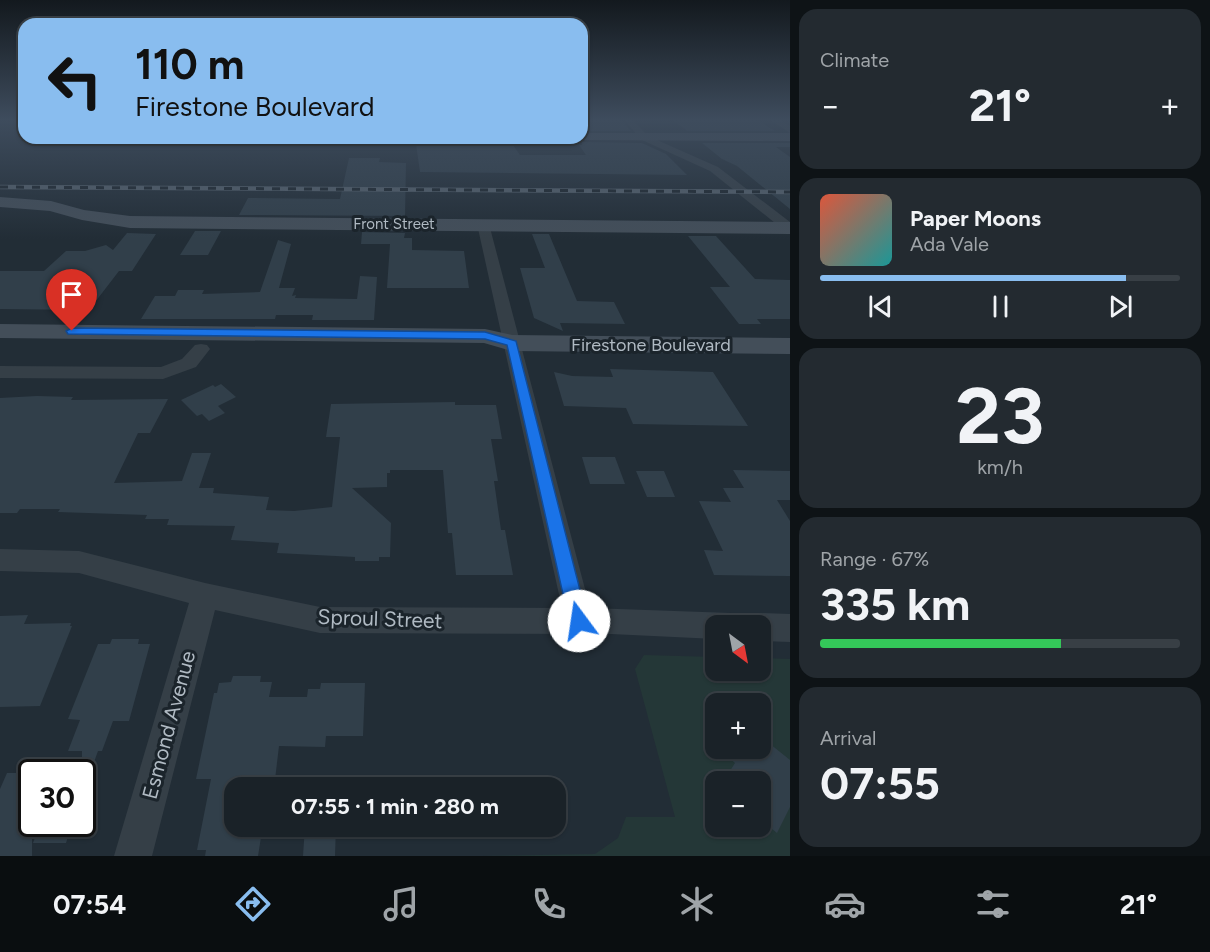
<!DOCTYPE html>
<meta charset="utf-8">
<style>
:root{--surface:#1a2228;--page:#232a30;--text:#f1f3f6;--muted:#9fa4a8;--line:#383f45;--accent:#89bdef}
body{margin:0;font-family:Figtree,sans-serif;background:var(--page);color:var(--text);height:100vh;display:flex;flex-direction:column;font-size:22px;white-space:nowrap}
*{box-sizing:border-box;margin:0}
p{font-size:20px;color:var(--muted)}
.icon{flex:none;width:33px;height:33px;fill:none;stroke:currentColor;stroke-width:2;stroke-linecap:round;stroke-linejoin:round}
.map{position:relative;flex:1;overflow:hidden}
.sheet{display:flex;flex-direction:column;gap:9px;padding:9px;background:#0e1316;width:420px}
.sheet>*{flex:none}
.hud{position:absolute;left:18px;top:18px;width:570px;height:126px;border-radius:18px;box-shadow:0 2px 4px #0004,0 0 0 2px var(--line);background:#89bdef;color:#111;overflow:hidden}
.needle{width:39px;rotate:148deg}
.tools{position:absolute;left:705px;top:615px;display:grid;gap:12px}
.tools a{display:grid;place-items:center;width:66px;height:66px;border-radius:12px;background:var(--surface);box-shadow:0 2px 4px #0004,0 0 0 2px var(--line);font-size:30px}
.speed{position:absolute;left:18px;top:759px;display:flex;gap:12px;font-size:30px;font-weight:700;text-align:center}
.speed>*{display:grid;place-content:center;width:78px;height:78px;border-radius:50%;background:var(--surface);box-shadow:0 2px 4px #0004,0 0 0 2px var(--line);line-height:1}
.speed .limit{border:3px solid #111;border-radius:9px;background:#fff;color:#111}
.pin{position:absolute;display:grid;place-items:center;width:51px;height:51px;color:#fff;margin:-62px -26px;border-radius:50% 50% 50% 0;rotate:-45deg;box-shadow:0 0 6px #0007}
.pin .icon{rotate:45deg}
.me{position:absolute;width:66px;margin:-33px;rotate:346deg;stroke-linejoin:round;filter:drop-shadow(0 0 4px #0008)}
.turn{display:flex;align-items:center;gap:21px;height:126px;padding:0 18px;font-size:27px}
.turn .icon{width:78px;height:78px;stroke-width:2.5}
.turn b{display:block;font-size:42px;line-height:51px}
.big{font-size:45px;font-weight:700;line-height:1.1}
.sheet .tile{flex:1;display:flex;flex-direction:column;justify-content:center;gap:9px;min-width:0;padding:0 21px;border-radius:18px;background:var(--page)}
.sheet .dial{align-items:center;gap:0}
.dial b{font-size:78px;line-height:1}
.song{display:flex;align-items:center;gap:18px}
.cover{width:72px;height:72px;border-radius:9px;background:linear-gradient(135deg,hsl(10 70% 55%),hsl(180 70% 35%))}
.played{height:6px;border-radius:3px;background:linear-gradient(90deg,var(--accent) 85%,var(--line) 85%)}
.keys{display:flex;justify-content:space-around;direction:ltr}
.heat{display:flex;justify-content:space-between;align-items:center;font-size:33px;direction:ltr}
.charge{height:9px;border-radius:4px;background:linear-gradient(90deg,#34c759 67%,var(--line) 0)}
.trip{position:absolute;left:224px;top:777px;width:342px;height:60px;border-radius:18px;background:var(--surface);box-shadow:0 2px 4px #0004,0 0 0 2px var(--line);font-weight:700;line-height:60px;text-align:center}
.dock{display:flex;height:96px;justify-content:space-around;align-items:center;background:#0a0e10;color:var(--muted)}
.dock .icon{width:42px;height:42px}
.dock .active{color:var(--accent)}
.dock b{font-size:27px;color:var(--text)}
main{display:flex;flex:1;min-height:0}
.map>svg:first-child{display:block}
.green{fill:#243737;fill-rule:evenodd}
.building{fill:#313f4a}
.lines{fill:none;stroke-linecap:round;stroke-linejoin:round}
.street{fill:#353f47;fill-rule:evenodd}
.secondary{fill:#434e59;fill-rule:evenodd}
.rail-casing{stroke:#57636e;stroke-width:4.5}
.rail{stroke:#1b242b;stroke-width:3;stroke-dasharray:8;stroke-linecap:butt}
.route{fill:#1a73e8;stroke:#114b97;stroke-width:1.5}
.labels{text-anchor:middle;stroke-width:6;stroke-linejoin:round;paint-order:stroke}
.far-street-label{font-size:15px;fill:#b0bac3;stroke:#1b242b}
.street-label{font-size:18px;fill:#b0bac3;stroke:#1b242b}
.near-street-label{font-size:21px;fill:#b0bac3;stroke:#1b242b}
</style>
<main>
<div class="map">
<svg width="790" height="856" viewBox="0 0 790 856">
<rect width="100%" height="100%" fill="#222d36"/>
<path class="green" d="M644 655 715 657 716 670H760L761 658 790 659V856H481L595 854 618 838 626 817H675L635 669ZM716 704H760V748H716ZM716 782H760V826H716Z"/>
<path class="building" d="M582 119H621L631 131H582Z
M672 119H756L775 131H687Z
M582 142 642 143 666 154 687 175 420 172 416 144 513 145 520 155H586L579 145H582Z
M702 143H790V147H776L790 157V209L737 166 722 159Z
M349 158H380L379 162 406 163 405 216 239 215 248 198 340 199Z
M195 231H221L208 255H180Z
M362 232 405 233 404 238H412V250L464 251 469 288H387L390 244H361Z
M127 233 156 234 132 271H119L89 310 0 309V271H44L66 251H85L106 245 113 250Z
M532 234H549L577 301 614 302 625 324 560 323 563 331 534 318 520 268H545Z
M688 236H716L755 279 790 280V319H757L761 324H739L710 287H730Z
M278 240 291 244 279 288H295L292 296 296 295 295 298 357 299 360 276 377 277 374 320H312L313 315H276L275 319H141L155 296H175L178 290H204L202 294 260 292Z
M610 369 713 372 748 426 633 424 626 408 564 406 554 372 572 376 613 377Z
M221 384 236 397 218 406 225 413 209 421 202 414 197 416 181 400 213 385 215 387Z
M37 396 73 397 71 400 168 399 150 433H138L114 483 182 481 192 453H211L199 488H214L213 493 269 497 266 510 294 511 332 507 340 437H326L331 404 455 402V405H496L502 439H491L498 481H494L501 530H505L513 575H456L452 533H448L443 470H390V473H387V487L352 488 391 523 390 557H379V561H355V557L277 553 279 543 231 540 235 526 167 525 169 519H145L147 515 58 512 60 509H20L17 513H0V398Z
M582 457H615L625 484H590Z
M733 470 790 471V500H777L790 521V576L714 575 704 550 723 551 699 501 731 502 723 488H744Z
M636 471H664L675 497H647Z
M28 615 24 624 71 623 70 626H72L40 706 0 707V616Z
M112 639H139L138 644H150L129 721H113L102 751H98L85 787H82V751H68L80 720 68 719 98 644H110Z
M233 676H261L260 682H272L269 697H307L308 689H320L321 683H365L363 736H326L325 747 279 746 274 788H234V826H255L254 831H262L258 856H205L206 850H197L211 779H196L214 693H217L219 683 231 682Z
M760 736 790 760V807L777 833 760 819V782H723L735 763 718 748H760Z
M7 773H32V856H0V789Z
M40 824H72L66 843H33Z
M305 826H336L335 856H303Z"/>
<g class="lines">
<path class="street" d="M623 119H632L648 136 718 167 790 222V232L785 231 710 171 642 140Z
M769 119H779L790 126V133Z
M483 220 489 224 590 608 731 613 741 616 745 626H716V639L611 634 320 633 215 610 152 856H114L189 603 79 573 0 571V549L79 551 205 583 320 607 562 608 477 224Z
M201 344 207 345 210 349 196 367 163 379 0 378V366L161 367 182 359 195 345Z
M760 613 790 614V642L760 641V626H746L750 617Z"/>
<path class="secondary" d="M582 133H790V141L577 140 576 138H582Z
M0 197 51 201 84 210 130 216 790 222V234L130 228 82 220 50 211 0 207Z
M0 324 485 329 512 335 790 338V354L512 351 484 343 0 338Z"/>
<defs>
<path id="rail" d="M0 187 790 192"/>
</defs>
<use href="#rail" class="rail-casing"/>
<use href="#rail" class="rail"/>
</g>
<linearGradient id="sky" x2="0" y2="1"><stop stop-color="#13191e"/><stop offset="0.5" stop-color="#3e4c5d"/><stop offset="1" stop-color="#3e4c5d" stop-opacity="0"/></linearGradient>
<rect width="790" height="239" fill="url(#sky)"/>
<path class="route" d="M72 328 485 332 516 341 588 621 585 627 579 630 572 627 569 621 507 345 485 339 68 334 66 331Z"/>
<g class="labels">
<g class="far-street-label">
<text x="394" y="229">Front Street</text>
</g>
<g class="street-label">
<text x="651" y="351">Firestone Boulevard</text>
</g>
<g class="near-street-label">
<text transform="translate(380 619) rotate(2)" y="7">Sproul Street</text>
<text transform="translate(169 725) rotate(-75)" y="7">Esmond Avenue</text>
</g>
</g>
</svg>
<div class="tools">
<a><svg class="needle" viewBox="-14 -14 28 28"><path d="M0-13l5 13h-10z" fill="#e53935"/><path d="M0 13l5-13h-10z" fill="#9fa4a8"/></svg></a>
<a>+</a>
<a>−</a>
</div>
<div class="speed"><div class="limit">30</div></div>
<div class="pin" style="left:72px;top:331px;background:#d93025"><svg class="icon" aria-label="arrive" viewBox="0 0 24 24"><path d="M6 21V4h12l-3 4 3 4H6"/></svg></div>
<svg class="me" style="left:579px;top:621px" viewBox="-20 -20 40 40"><circle r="19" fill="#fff"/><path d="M0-13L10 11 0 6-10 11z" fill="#1a73e8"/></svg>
<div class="trip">07:55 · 1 min · 280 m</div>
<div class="hud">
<div class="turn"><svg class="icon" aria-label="left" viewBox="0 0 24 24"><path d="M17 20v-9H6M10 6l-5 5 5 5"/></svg><div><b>110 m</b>Firestone Boulevard</div></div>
</div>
</div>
<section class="sheet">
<div class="tile"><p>Climate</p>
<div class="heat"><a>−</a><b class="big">21°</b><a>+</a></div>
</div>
<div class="tile">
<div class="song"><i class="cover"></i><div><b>Paper Moons</b><p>Ada Vale</p></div></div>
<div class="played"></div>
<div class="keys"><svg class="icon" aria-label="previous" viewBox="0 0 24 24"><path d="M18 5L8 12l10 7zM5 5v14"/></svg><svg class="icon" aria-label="pause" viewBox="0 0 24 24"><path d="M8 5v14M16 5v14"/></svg><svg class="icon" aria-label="next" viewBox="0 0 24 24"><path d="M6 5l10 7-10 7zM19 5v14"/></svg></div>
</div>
<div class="tile dial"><b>23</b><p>km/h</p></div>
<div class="tile"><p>Range · 67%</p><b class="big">335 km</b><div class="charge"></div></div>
<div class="tile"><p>Arrival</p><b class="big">07:55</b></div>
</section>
</main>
<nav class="dock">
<b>07:54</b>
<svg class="icon active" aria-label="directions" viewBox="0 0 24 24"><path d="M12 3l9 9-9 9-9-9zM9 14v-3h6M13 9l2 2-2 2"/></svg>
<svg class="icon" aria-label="music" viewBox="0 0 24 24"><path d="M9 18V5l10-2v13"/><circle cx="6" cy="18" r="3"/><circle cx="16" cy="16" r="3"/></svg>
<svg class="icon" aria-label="phone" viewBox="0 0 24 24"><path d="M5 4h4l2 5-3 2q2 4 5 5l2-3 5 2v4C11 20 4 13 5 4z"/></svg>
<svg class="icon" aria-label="climate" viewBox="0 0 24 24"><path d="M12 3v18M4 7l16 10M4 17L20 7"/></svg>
<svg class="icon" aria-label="car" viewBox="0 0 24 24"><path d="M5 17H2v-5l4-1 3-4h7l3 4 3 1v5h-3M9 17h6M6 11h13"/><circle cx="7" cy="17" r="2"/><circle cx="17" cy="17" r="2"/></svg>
<svg class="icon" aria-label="filters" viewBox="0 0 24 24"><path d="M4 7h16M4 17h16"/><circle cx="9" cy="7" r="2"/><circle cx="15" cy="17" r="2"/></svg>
<b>21°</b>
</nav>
